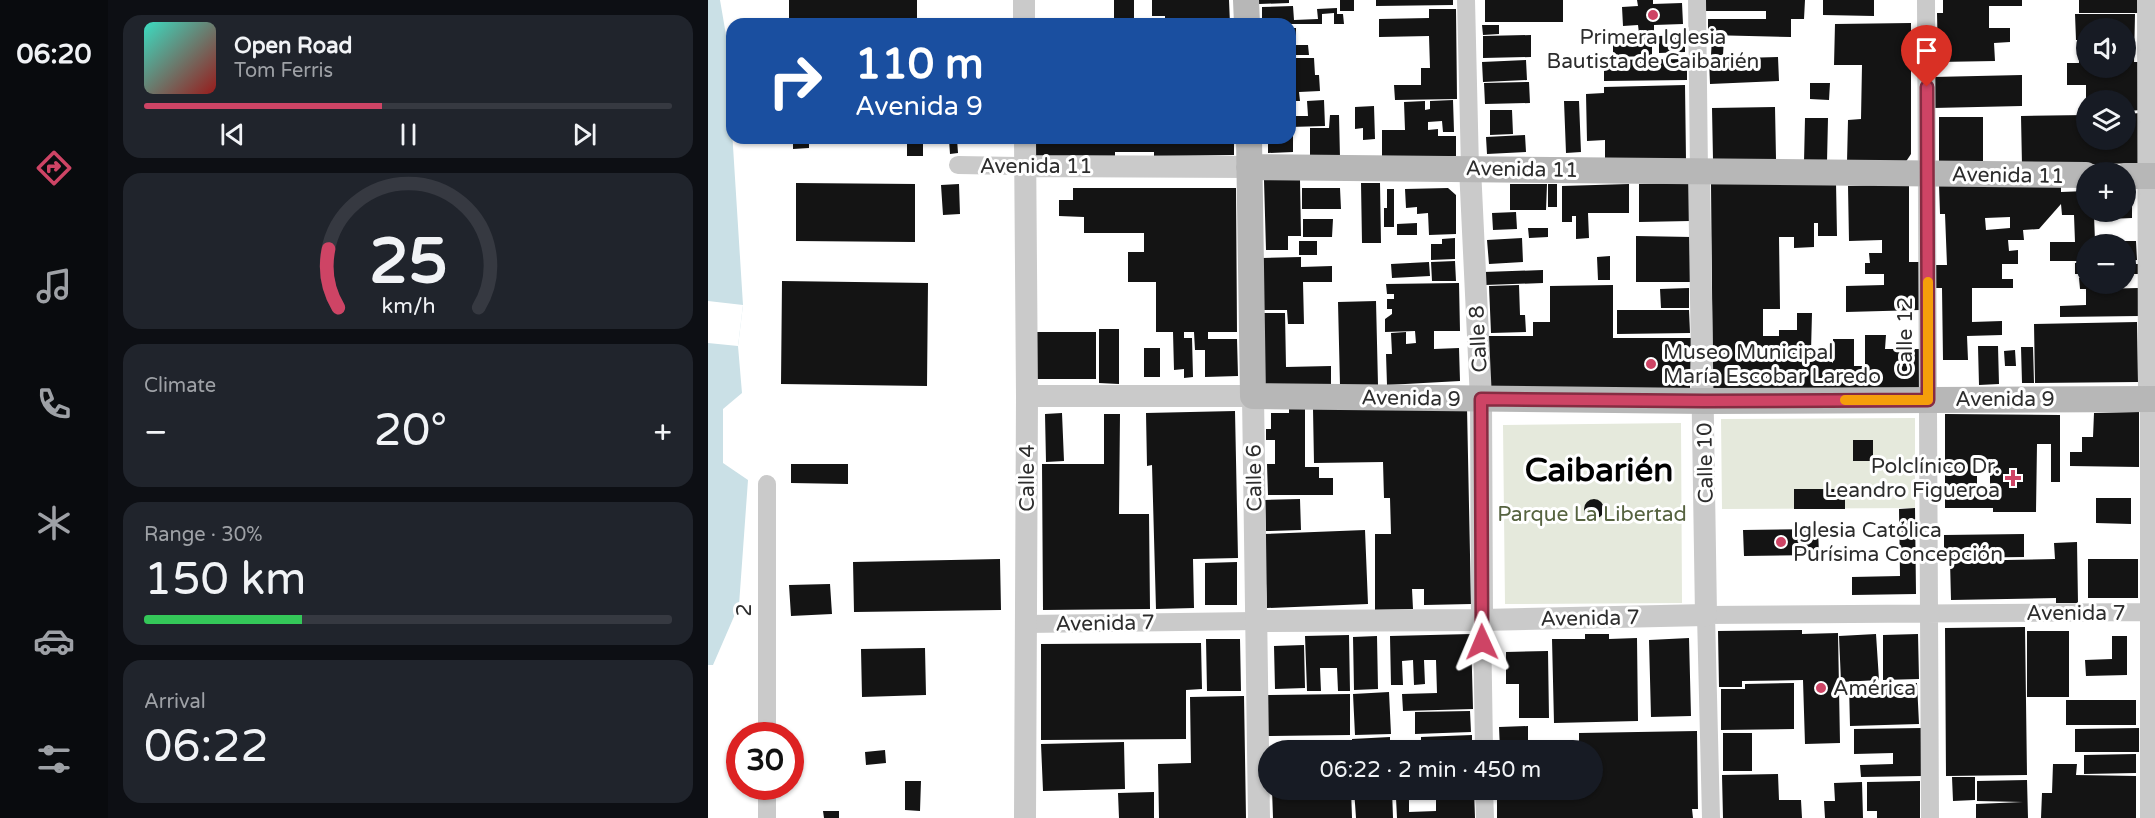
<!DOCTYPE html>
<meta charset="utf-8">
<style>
:root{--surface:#171b24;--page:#20242c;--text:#f1f3f6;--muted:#9ea1a6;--line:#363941;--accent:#ce4465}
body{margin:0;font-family:"Varela Round",sans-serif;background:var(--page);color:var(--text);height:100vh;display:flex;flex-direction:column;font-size:22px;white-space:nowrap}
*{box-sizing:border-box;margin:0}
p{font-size:20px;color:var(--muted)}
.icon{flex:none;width:33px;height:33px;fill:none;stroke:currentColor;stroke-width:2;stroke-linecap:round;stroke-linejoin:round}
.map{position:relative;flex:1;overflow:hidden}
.panel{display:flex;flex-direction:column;gap:15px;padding:15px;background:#0d0f14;width:600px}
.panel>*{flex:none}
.top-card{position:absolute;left:18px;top:18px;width:570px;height:126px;border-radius:18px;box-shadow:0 2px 4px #0004;background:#1a4fa0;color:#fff;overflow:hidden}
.controls{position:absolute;left:1368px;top:18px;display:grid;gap:12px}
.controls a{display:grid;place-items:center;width:60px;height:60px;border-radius:50%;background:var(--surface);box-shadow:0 2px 4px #0004;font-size:30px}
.speed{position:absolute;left:18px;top:722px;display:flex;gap:12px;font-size:30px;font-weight:700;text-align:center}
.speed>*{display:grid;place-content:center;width:78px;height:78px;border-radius:50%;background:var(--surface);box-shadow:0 2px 4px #0004;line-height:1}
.speed .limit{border:9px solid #d22;background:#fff;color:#111}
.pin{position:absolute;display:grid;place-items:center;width:51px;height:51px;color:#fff;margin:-62px -26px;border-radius:50% 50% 50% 0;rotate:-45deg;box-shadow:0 0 6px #0007}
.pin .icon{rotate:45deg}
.me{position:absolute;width:66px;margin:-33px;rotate:359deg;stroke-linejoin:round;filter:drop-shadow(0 0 4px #0008)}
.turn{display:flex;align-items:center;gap:21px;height:126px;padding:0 30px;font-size:27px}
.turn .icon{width:78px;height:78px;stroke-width:2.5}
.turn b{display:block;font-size:42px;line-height:51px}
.big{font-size:45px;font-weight:600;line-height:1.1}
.panel .card{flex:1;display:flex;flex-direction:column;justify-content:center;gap:9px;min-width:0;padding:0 21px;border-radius:18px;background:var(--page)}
.panel .dial{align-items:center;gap:0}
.dial svg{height:156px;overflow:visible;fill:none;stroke:var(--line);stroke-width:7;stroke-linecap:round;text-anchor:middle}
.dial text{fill:var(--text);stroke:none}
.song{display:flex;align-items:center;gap:18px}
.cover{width:72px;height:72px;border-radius:9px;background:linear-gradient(135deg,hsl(170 70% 55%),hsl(0 70% 35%))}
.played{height:6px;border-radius:3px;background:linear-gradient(90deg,var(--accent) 45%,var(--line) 45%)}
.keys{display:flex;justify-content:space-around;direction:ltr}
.heat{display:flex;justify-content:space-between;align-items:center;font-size:33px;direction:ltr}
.charge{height:9px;border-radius:4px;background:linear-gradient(90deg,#34c759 30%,var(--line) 0)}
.trip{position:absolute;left:550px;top:740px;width:345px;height:60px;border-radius:30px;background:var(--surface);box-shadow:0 2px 4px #0004;font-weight:600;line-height:60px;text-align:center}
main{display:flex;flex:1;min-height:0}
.tab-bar{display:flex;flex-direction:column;width:108px;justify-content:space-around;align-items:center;background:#090b0e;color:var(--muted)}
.tab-bar .icon{width:42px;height:42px}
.tab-bar .on{color:var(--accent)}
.tab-bar b{font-size:27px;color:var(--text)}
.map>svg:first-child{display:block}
.green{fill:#e5e9dc}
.water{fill:#cae0e6}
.pier{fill:#fff}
.building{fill:#141414;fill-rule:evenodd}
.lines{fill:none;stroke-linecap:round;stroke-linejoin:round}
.minor{stroke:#cacaca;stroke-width:18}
.tertiary{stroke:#cacaca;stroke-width:22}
.secondary{stroke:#b7b7b7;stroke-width:26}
.route-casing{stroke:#862c42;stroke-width:15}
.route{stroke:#ce4465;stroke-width:10}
.slow{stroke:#f59e0b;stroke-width:10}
.poi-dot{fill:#ce4465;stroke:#fff;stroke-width:2}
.labels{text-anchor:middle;stroke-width:6;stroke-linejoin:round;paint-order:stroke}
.poi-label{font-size:21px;fill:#2d2d2d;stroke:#fff;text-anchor:start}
.street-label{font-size:21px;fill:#2d2d2d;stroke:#fff}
.park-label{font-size:21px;fill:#566340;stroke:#fff}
.town-label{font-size:33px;font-weight:bold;fill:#000;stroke:#fff}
</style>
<main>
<nav class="tab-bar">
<b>06:20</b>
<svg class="icon on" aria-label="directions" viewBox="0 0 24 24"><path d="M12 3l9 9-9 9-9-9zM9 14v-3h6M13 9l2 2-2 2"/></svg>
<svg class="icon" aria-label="music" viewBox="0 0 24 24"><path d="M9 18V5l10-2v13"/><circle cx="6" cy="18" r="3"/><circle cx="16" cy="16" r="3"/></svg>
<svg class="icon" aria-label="phone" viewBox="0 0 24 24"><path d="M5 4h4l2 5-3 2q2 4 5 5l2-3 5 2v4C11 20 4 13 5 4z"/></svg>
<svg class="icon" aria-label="climate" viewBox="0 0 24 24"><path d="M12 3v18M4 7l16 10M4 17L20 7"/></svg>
<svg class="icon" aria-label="car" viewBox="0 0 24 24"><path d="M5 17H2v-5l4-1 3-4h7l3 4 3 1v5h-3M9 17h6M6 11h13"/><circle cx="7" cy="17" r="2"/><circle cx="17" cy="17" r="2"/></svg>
<svg class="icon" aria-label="filters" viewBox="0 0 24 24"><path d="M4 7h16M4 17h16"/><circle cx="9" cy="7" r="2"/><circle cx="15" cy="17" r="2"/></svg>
</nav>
<section class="panel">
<div class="card">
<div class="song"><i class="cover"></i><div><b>Open Road</b><p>Tom Ferris</p></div></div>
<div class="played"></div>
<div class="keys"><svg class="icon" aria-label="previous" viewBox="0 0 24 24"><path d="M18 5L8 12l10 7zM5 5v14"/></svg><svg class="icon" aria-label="pause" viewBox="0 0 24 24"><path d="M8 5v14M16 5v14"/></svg><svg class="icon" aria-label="next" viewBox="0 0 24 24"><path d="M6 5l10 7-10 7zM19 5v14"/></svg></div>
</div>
<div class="card dial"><svg viewBox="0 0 100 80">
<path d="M14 69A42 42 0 1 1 86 69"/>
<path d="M14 69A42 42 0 0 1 9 39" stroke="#ce4465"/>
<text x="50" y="56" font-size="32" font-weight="700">25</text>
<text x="50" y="72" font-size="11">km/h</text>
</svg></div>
<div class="card"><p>Climate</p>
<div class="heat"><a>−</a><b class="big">20°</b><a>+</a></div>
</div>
<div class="card"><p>Range · 30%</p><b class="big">150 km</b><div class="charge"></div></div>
<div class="card"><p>Arrival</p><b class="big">06:22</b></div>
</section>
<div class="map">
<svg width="1447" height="818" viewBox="0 0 1447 818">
<rect width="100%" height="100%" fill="#fff"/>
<path class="green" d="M1207 418V508L1014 509 1013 419Z
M973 423 974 603 797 604 795 425Z"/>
<path class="water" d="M0 0H12L18 35 35 305 30 346 34 393 15 409V463L40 480 31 605 5 665H0Z"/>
<path class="pier" d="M0 301 35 305 30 346 0 343Z"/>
<path class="building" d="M81 0H209V24H81Z
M406 0H426V24H406Z
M444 0H521L522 24H457V16H444Z
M551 0H581V3L551 4Z
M632 0H646V11H632Z
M668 0H745V5L668 6Z
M777 0H855V22H777Z
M929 0H945V4L974 3 975 24 946 25V32L931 33 930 25 915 26 914 7 930 6Z
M998 0H1097L1096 19H1083V37L1000 35V19H1058V11H998Z
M1115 0H1166V16L1115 15Z
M1235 0H1314V6H1281V28H1302V42L1286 43 1287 61 1230 62 1229 13H1235Z
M1371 0H1432V13H1371Z
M585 6 586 20 610 19 609 9 629 8V14H635L636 24H626V13L614 14V24H554V7Z
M721 9H748L749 99 687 100 686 85H713V68H722L721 36 671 37V19L721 18Z
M1367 14H1427L1426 62H1434V110L1418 111V100H1378V85H1359V63H1371V40H1368ZM1378 28H1418V68H1378Z
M1203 23V154L1197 163 1139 162 1140 120 1153 119 1154 65H1126L1127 24Z
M774 25H791V34L775 35Z
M582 28H588V45H600L601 55H588L587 58H606L607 75H611L612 91 591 92 592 101H582Z
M823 35V57L775 58V36Z
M977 35V52L951 53V36Z
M944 36V56L905 57V37Z
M1004 38H1016L1015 55H1003Z
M1070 57 1071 81 1002 84 1001 59Z
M979 59V80L896 81V60Z
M818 60 819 80 775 82 774 62Z
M1314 75V106L1225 108V77Z
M821 82 822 103 777 104 776 83Z
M1102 83H1122L1121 100 1102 99Z
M977 85 978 160 897 161V140L879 141 878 94 896 93V87Z
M616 100 617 126 582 127V103H584L585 116H600L599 101Z
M745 100 746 132H735L734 121 720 122V130L730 129V136H748V156H674V130H697L696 102 717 101V110L722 109V101Z
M856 101H871L873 152 858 153Z
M666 106 667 139 655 140V128L647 129V107Z
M1067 107 1068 159 1005 160 1004 108Z
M782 110H804L805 134 782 135Z
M1433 113 1434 163 1314 166 1313 116 1378 115V140H1418V114Z
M622 115H631L632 158H602V128H621Z
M1231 117H1275V163H1231Z
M1097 118H1120L1119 162H1096Z
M582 129H585V152L560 153V138H582Z
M817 135 818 152 779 154 778 137Z
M85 138H101V148L85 149Z
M199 138H215V156H199Z
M327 138H526V155L446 156V152H407V156L327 157Z
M249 139 250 153 242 154 241 140Z
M556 180H592L593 236H580V250H558Z
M1128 182 1129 236H1110V223H1106V247L1086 248V237H1071L1072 309H1055V336H1071V330H1089V313H1104L1103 351H1114L1125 363V339H1146V366H1157V335H1178L1177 349H1211V389H1005L1003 184Z
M88 183 207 184V242L88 241Z
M653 183H672L673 243H654Z
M981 183 982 221 931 222V184Z
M251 184 252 214 235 215 233 185Z
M802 184H839L838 210H802Z
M840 184H849V207H840Z
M921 184V213H880L881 238 868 239V216H864V222H854V186Z
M1201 184V262H1212V310L1138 312V286L1176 285V274H1157V263H1162L1161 253H1174V240L1141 241 1140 186Z
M1231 185 1353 186V192L1378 191V212H1418V190H1424V218L1401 219 1400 215H1386L1387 241H1428L1429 260 1418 261V244H1378V261H1342V242H1367L1366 215H1354L1353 204 1331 229 1315 230 1316 240H1300L1301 251 1310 250V264H1294V279H1305V288H1264V322L1294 321V335L1259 336 1260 360H1235L1234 288H1228V265H1239L1237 214H1232ZM1302 217V228L1278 230 1277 218Z
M365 188H528L529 332H500V339H529L530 376 497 377V350H487L486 332H476V338H484L485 377 476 378V369L466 370 465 332H448V282H420V252H436V233H376V217L351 216V200H365Z
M594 188H632L633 209H594Z
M740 188 748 195V234L721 235 720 213 709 214V207L698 208 697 189Z
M679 189H686V227H676V208H679Z
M808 212 809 229 785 230 784 213Z
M595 219H625L624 237H595Z
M709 223V235H689V224Z
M820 228H840V237L821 238Z
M928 236 983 237 982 282H928Z
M747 238V259L723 260V244H734V239Z
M814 238 815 262 781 264 779 240Z
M591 241H609V255H591Z
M902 256V280H890L889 257Z
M593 257V267L624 266V282H595L596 324H580L579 310H554V258Z
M747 261 748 281H724L723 262Z
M721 262 722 276 684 278 683 264Z
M1367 263H1378V274H1367Z
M1418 264H1431V274H1418Z
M835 270V283L777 285 776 272Z
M1371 278H1378V284H1388V289L1430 288 1431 316 1352 317V306L1378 305V289H1372Z
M74 281 220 283 219 386 73 384Z
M751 283 752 331H726V349L751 348 752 381 679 385 678 354H684L683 333 698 332V344L708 343 707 331 677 332V319L684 314V309H679V299H686V294H679L678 284Z
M811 285 812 315H817L818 332 783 333 781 286Z
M905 285V338H983L982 391 780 388 779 336H825V322H842V286Z
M981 288V308H953L952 289Z
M668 301 670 385 632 386 630 302Z
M909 310H981L982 333 909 334Z
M555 313H577L578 367 623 366V386L556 387Z
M1429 322 1430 382 1327 383 1326 324Z
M391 329H411V384L391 383Z
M328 332H388V379H328Z
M1270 346H1290L1291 384 1271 385Z
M1313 347H1325L1326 383H1314Z
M436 348H452V377H436Z
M1307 350 1308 366H1297L1296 351Z
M581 406H597V467H611V478H625V495H560L559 464H567V440H558V429H563V413H581Z
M759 407 763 604 716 605V589H704L705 609 667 610V534H683L682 498H676L675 462 606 463 605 409Z
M527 411 530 558 485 559 486 608 448 609 444 465 439 466 438 413Z
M1431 412V467L1362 466V452H1374V437H1385L1386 413Z
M354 413 356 461 338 462 337 414Z
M396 414H412L411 514H441L442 609 335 610 334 464H396Z
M1237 414 1352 415V482H1343V444H1329L1328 512H1285V508H1237ZM1269 461H1282V494H1269Z
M1145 440H1165V461H1145Z
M83 464H140V484L83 483Z
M1086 489H1137V509H1086Z
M1388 498H1423V524L1388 523Z
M592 499 593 530 558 531 557 500Z
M876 509a10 10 0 1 1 20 0a10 10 0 1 1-20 0Z
M1207 508 1208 594 1144 595V577L1192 576 1191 509Z
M1110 529 1111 555 1036 556 1035 530Z
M657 530 660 604 559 608 556 534Z
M1316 534V557L1236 558V535Z
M1369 542 1370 603H1348V598L1243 600 1242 561 1347 559 1346 543Z
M292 559 293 610 146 612 145 562Z
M1380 559H1430V598H1380Z
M529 562V605H497V563Z
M122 584 124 614 83 616 81 585Z
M1317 627 1319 775 1238 776 1237 628Z
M1094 630V634L1130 633 1132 743 1097 744 1095 680 1034 681V687H1011L1010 631Z
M1319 631H1361V697H1319Z
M763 634 765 709 695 711 694 694 729 693 728 660H716L717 684 706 685 705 660 694 661 695 685H683L682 636Z
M877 634H901V639L929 638 930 721 846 723 844 639H877Z
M1168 634 1171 680 1133 682 1131 636Z
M1210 634 1211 679 1175 680V635Z
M641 635 642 691H630L629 668H612L613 691H599L597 636Z
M669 636 670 689 646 690 645 637Z
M1404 636H1419V675L1378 676 1377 660 1404 659Z
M981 638 983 716 943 717 941 640Z
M498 639H532L533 691H499Z
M493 643 494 689 478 690V739L333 740V644Z
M596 645 597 688 567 689 566 646Z
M217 648 218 695 154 697 153 649Z
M840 651 841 718H811V684H798V652Z
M1086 683V729L1013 730V689H1037V684Z
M1209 683 1211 724 1142 726 1141 685Z
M681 692 683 734 647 735 645 694Z
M642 694V735L560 736V695Z
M536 696 538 818H451L450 764 483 763 482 697Z
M1358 700H1428V725H1358Z
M762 711 763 732 707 734V712Z
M820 726V750H792L791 727Z
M1214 728V776L1153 777 1152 765 1185 764V753L1146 754V729Z
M1431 728V752H1367V729Z
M989 731 990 809H984L985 818H789V789H885V750H871V733Z
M1015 733H1044V771H1015Z
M764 735V750H713V737Z
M682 737V750H644V739Z
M416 742 417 789 335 791 333 744Z
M177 750 178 763 158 765 157 752Z
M1428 754V773L1376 774V755Z
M1345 764H1369L1368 775 1428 776V818H1333L1334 793H1344Z
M1070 774 1071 800H1093L1094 818H1015L1014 775Z
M1244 777H1267V800L1245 801Z
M1319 780 1320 818H1268V804L1315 802 1269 801V781Z
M197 781H213L212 811 197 810Z
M1212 781V818H1169V811H1159V782Z
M1154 782 1155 818H1117L1116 801H1127L1126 783Z
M564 789H643L644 818H565Z
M646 789H684L685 818H648Z
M702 789H766L767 818H689L688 798H701V812L728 811V798L702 799Z
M446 792V818H411L410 793Z
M115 811H131V818H116Z"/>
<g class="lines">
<path class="minor" d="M758 0 762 168
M989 0 991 172
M1218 0 1222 818
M250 165 317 166
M774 620 776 750
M318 624 548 621
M59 735V484
M59 786V818
M776 789 777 818
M1003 818 998 615 1447 612
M1441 818V399"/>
<path class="tertiary" d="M316 0V24
M1440 0 1441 399
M317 138 319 396 317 818
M317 166 541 167
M762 168 773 399 774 620
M319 396H545L551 818
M548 621 774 620 998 615 991 172"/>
<path class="secondary" d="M538 0 539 24
M541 138 545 396 996 401 1447 399
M541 167 1378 175
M1418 176H1447"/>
</g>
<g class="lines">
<defs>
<path id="route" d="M774 642 773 399 996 401 1220 400 1219 87"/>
</defs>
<use href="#route" class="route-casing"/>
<use href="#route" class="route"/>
<path class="slow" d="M1137 400H1220V282"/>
</g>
<g class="poi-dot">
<circle cx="945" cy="15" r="6"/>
<circle cx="943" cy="364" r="6"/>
<path d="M1302 469h6v6h6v6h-6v6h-6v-6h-6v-6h6z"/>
<circle cx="1073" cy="542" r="6"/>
<circle cx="1113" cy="688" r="6"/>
</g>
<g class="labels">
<g class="poi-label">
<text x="945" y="44" text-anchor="middle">Primera Iglesia<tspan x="945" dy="24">Bautista de Caibarién</tspan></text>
<text x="955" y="359">Museo Municipal<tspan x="955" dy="24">María Escobar Laredo</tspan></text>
<text x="1292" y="473" text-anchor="end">Polclínico Dr.<tspan x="1292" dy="24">Leandro Figueroa</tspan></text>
<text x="1085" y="537">Iglesia Católica<tspan x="1085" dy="24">Purísima Concepción</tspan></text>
<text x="1125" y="695">América</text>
</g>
<g class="street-label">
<text x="328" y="173">Avenida 11</text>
<text transform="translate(814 169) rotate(1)" y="7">Avenida 11</text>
<text transform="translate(1300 175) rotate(1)" y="7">Avenida 11</text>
<text transform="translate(1197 337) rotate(-90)" y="7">Calle 12</text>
<text transform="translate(770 339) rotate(-93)" y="7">Calle 8</text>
<text transform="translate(703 398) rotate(1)" y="7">Avenida 9</text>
<text x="1297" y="406">Avenida 9</text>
<text transform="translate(997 463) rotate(-91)" y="7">Calle 10</text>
<text transform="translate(319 478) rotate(-90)" y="7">Calle 4</text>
<text transform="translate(546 478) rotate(-91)" y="7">Calle 6</text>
<text transform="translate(36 610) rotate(-90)" y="7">2</text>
<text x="1368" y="620">Avenida 7</text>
<text transform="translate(882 618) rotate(-1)" y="7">Avenida 7</text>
<text transform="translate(397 623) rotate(-1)" y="7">Avenida 7</text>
</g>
<g class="park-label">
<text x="884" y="521">Parque La Libertad</text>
</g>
<g class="town-label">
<text x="891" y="481">Caibarién</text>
</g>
</g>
</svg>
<div class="controls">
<a><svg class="icon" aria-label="sound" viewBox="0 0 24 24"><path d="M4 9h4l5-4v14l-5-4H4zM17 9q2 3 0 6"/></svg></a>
<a><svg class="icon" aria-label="layers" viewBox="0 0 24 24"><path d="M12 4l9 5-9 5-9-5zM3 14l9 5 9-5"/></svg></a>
<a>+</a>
<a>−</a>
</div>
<div class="speed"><div class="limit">30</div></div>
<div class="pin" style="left:1219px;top:87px;background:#d93025"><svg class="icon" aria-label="arrive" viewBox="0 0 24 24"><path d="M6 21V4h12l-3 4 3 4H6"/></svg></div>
<svg class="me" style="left:774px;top:642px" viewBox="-20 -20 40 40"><path d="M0-17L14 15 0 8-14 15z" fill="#ce4465" stroke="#fff" stroke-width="4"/></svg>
<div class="trip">06:22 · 2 min · 450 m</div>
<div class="top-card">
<div class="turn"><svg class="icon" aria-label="right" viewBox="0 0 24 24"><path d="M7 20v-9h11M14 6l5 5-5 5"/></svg><div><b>110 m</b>Avenida 9</div></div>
</div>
</div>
</main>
